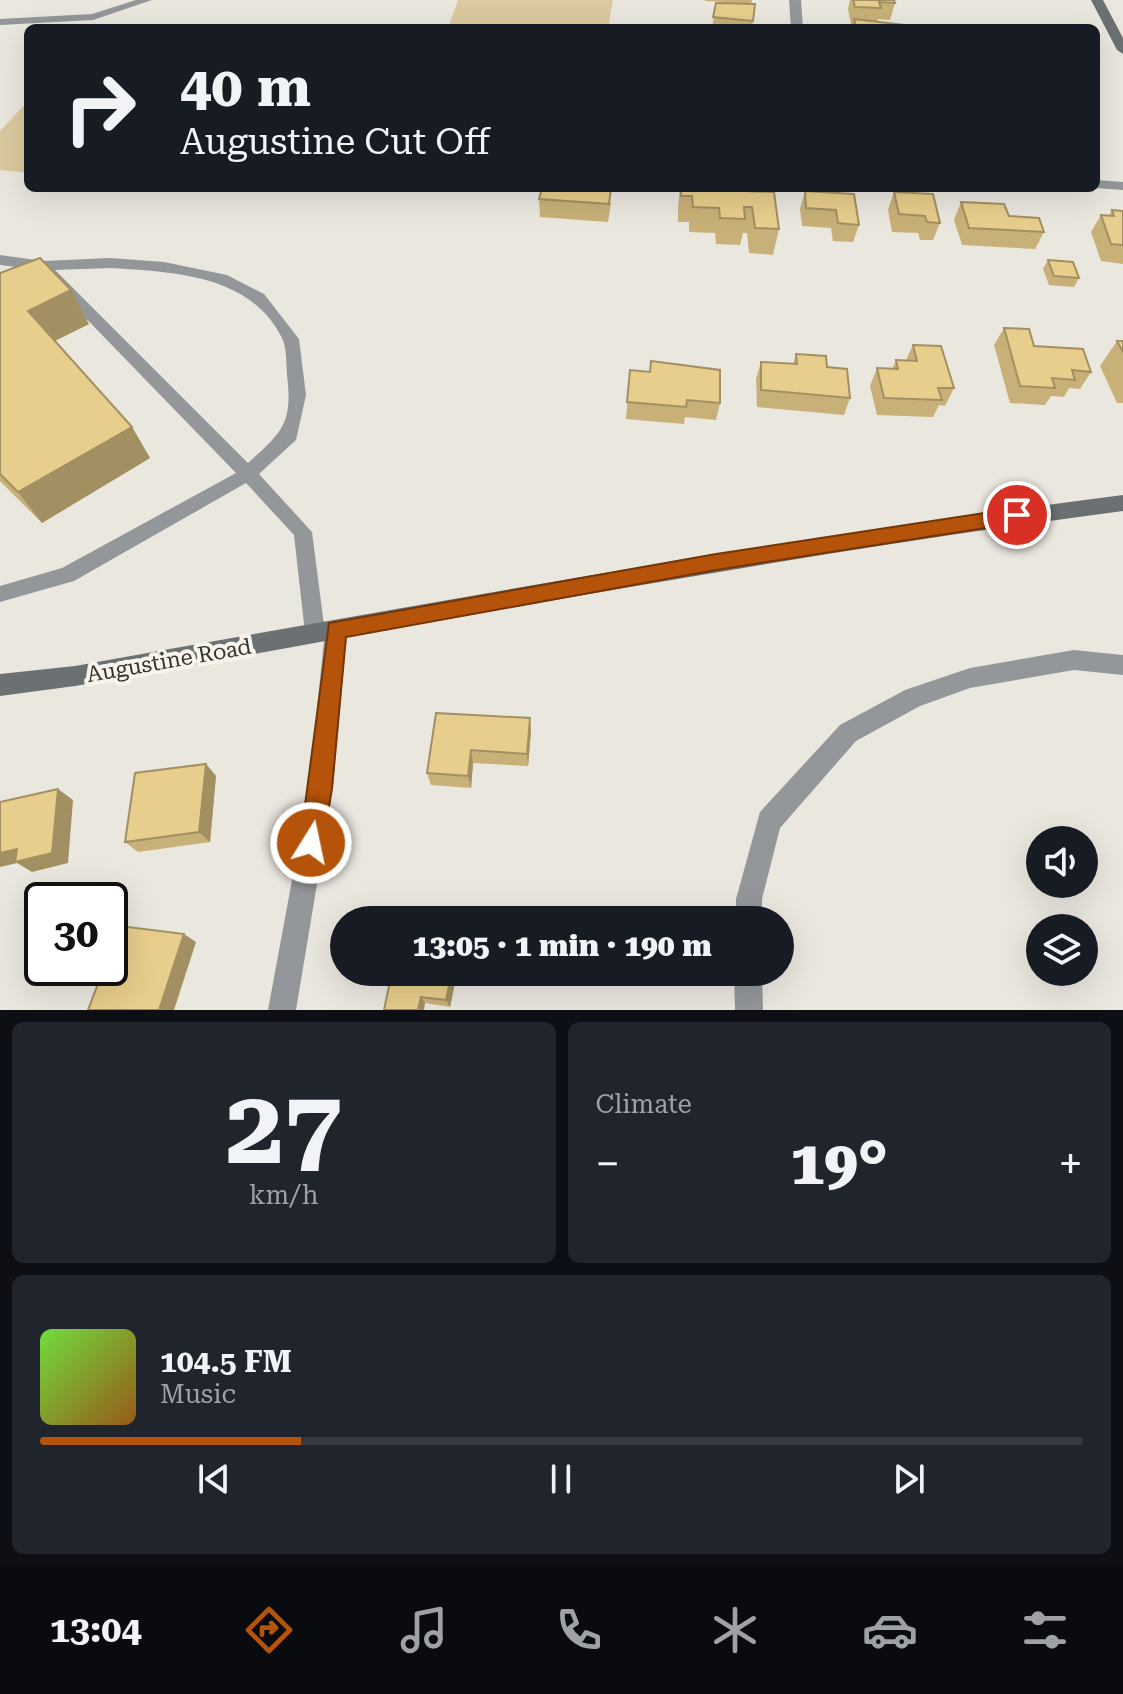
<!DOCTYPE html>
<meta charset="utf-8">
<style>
:root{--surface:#171b24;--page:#20242c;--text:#f1f3f6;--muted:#9ea1a6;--line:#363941;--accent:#b45309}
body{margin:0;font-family:"Roboto Serif",serif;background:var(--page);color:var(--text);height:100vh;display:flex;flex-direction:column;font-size:30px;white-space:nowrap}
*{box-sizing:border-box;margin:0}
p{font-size:26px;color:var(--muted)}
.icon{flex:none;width:44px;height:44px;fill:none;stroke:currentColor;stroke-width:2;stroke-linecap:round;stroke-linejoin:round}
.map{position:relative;height:1010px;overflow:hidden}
.side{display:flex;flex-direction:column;gap:12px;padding:12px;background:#0d0f14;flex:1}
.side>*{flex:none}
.top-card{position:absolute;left:24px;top:24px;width:1076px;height:168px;border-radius:12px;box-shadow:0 8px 32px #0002;background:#171b24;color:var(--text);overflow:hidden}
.buttons{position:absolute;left:1026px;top:826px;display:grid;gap:16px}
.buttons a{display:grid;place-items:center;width:72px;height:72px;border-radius:50%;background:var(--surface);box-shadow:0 8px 32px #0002;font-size:40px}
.speed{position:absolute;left:24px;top:882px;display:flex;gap:16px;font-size:40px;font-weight:700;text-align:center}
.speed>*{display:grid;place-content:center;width:104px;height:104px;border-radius:50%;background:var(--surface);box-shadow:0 8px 32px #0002;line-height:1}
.speed .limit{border:4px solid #111;border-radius:12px;background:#fff;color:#111}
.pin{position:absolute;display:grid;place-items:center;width:68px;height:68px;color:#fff;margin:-34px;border:4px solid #fff;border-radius:50%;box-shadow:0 2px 8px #0007}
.me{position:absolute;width:88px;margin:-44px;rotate:10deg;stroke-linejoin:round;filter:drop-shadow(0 0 6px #0008)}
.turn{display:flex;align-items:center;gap:28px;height:168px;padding:0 24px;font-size:36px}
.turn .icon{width:104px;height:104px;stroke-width:2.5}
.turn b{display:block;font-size:56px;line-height:68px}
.big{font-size:60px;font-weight:800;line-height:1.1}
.side .tile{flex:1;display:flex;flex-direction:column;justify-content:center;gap:12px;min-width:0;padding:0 28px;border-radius:12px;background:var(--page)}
.side .dial{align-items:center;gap:0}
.dial b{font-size:104px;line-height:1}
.song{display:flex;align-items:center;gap:24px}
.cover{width:96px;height:96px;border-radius:12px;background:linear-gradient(135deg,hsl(100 70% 55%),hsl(30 70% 35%))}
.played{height:8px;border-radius:4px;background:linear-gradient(90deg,var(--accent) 25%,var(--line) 25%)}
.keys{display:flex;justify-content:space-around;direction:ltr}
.heat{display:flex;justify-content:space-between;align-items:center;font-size:44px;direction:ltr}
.side .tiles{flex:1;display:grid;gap:12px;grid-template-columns:1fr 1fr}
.tile:last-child{grid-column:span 2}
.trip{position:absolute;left:330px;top:906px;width:464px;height:80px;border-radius:40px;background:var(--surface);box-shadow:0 8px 32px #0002;font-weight:800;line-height:80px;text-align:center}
.tab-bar{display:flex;height:128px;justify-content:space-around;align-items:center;background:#090b0e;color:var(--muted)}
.tab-bar .icon{width:56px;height:56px}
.tab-bar .current{color:var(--accent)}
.tab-bar b{font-size:36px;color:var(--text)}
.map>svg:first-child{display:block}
.green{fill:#dbcaa0}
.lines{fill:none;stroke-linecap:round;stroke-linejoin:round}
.lane{fill:#939799;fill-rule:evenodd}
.street{fill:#939799;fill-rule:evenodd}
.secondary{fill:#6b7173;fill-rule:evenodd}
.wall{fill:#c8b178}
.shaded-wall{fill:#a29062}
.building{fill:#e8ce8c;stroke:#a29062;stroke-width:2}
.route{fill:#b45309;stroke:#753606;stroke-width:2}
.labels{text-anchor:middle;stroke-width:8;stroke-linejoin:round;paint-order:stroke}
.street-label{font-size:22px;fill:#343330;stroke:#f7f4ec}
</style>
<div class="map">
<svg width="1123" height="1010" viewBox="0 0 1123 1010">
<rect width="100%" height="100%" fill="#eae7df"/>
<path class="green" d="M458 0H613L608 28H448Z
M28 101V173L0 170V131Z"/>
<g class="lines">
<path class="lane" d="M136 0H152L93 20 0 25V19L92 14Z
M0 255 43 261 110 258 164 262 227 275 264 294 299 339 306 395 296 440 259 474 312 532 325 633 322 639 315 642 308 639 305 633 294 535 246 483 74 581 0 602V586L62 568 236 473 39 270 0 265ZM110 268C173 272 250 274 282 338 287 348 286 364 287 375 293 424 282 432 248 463L55 270Z"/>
<path class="street" d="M789 0H801L803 28H791Z
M1096 180 1123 182V190L1094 188Z
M336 620 344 623 347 630 333 788 296 1010H268L309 788 325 630 328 623Z
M1074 650 1123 655V675L1074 670 970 688 920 706 856 741 780 828 762 899V920H736V899L760 812 840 725 905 690 970 668Z
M734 972H762L763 1010H735Z"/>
<path class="secondary" d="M1091 0H1103L1123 38V54L1117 50Z
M1123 495V511C772 557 424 624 75 686L0 696V674L75 666C424 604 772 540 1123 495Z"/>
</g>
<path class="wall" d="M705 0H752L751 4H755L752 28H712L716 3 725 2 705 1Z
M850 0H894L895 3 890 20 878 19 877 22 905 28H852L853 24H851L848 9Z
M680 188H743V191L779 229 773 255 749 253 747 233H743L740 245 716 244 715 233 689 232V222H678V207Z
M805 191 859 225 853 242 833 241 831 228 802 226 800 209Z
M894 192 940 223 933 240H920L918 233 892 232 888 210Z
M539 199 611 203 608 222 540 217Z
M961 202 1009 216 1044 232 1035 249 962 245 954 220Z
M1112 210 1123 211V264L1101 261 1091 232 1101 215H1109Z
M1048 260 1079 278 1074 287 1049 285 1043 269Z
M0 273 89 324 55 341 132 427 150 458 42 523 0 481Z
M1004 328 1034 346 1091 372 1080 389 1069 388 1064 397 1051 396 1045 405 1010 403 994 345Z
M1117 341H1123V403H1117L1100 366Z
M913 345 954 388 945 406 939 405 933 417 877 415 870 386 877 368 892 369 896 360H906Z
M796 354 827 367 850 398 844 415 757 407 756 379 761 362 793 364Z
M630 370 720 403 716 420 685 417 684 424 626 419Z
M436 713 531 731 528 766 473 763 471 788 431 785 427 773Z
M206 764 216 776 210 842 138 852 125 842Z
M392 972H497L496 982 456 977 450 1007 425 1003Z"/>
<path class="shaded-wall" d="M71 290 89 324 48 344 28 311Z
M132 427 150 458 42 523 18 492Z
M530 718 531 731 528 766 527 754Z
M471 750 473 763 471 788 468 776Z
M206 764 216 776 210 842 199 832Z
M58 789 73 800 68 863 32 872 17 863 0 867V853Z
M184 934 196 942 174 1010H159Z
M452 972H453L456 977 450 1007 446 1000Z
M421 997 425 1003 424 1010H418Z"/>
<path class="building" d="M853 0H894L895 3 879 2 881 8 855 7Z
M716 3 755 4 753 21 713 17Z
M854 19 904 25 905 28H856Z
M542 188H611L609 204 539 199Z
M681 188H743V191L774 192 779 229 755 228 752 207H744L745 219 720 218 719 208 693 207 692 196H681Z
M805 191 854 194 859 225 838 223 836 210 806 208Z
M894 192 933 194 940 223 927 222 925 216 899 214Z
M961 202 1004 204 1009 216 1039 218 1044 232 969 228Z
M1112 210 1123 211V245L1111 244 1101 215 1114 216Z
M40 258 71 290 28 311 132 427 18 492 0 474V273Z
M1048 260 1073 262 1079 278 1054 276Z
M1004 328 1029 329 1034 346 1083 349 1091 372 1072 370 1075 380 1052 378 1055 388 1020 386Z
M1117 341H1123V352Z
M913 345 941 346 954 388H938L942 400 884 398 877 368 898 369 896 360 917 361Z
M796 354 826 356 827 367 847 369 850 398 761 390V362L797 364Z
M651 361 720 370V403L687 400 686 407 627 402 630 370 650 372Z
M436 713 530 718 527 754 471 750 468 776 427 773Z
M206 764 199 832 125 842 135 773Z
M58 789 52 853 15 862 17 849 0 853V802Z
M404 915 443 920H403Z
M120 926 184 934 159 1010H88L104 968H110V952Z
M392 972H452L446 1000 421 997 418 1010H384Z
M470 972H494V975Z"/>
<path class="route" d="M1017 508 1026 515 1017 523 716 570 346 637 332 788 323 843 319 852 311 855 303 852 300 843 329 623 716 554Z"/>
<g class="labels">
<g class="street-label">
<text transform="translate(169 660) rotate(-10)" y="8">Augustine Road</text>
</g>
</g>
</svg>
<div class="buttons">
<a><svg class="icon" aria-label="sound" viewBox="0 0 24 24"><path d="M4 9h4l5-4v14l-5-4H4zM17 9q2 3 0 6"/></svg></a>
<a><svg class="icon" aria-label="layers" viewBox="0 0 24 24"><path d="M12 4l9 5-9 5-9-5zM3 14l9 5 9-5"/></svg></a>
</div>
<div class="speed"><div class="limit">30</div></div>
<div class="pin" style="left:1017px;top:515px;background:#d93025"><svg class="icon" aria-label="arrive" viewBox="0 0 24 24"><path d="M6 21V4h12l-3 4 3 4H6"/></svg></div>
<svg class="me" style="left:311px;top:843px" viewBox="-20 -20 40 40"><circle r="17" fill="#b45309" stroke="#fff" stroke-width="3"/><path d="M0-11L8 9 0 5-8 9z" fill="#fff"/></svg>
<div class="trip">13:05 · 1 min · 190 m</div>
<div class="top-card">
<div class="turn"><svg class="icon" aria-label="right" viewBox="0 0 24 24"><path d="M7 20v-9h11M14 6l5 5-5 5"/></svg><div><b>40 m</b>Augustine Cut Off</div></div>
</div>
</div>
<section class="side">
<div class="tiles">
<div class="tile dial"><b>27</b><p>km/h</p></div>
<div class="tile"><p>Climate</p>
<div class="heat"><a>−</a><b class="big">19°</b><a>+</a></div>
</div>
<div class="tile">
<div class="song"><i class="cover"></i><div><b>104.5 FM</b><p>Music</p></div></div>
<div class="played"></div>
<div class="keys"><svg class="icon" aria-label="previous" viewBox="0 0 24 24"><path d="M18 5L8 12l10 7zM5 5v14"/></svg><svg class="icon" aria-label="pause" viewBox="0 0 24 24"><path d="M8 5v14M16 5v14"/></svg><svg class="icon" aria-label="next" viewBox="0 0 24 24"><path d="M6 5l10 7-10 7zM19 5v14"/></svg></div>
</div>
</div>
</section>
<nav class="tab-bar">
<b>13:04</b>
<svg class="icon current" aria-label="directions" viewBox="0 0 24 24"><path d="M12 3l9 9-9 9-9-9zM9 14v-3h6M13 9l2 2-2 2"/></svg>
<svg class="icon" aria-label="music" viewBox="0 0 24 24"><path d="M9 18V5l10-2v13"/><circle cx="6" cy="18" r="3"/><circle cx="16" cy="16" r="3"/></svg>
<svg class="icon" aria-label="phone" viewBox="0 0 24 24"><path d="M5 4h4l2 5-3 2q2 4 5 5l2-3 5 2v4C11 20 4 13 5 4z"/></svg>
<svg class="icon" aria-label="climate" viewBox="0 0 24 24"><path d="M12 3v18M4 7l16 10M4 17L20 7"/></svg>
<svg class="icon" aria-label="car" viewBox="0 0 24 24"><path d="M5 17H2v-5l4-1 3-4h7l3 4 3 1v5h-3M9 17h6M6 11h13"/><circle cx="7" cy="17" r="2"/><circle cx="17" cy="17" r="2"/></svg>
<svg class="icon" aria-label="filters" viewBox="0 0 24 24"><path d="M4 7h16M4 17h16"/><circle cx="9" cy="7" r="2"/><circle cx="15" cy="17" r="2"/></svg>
</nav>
